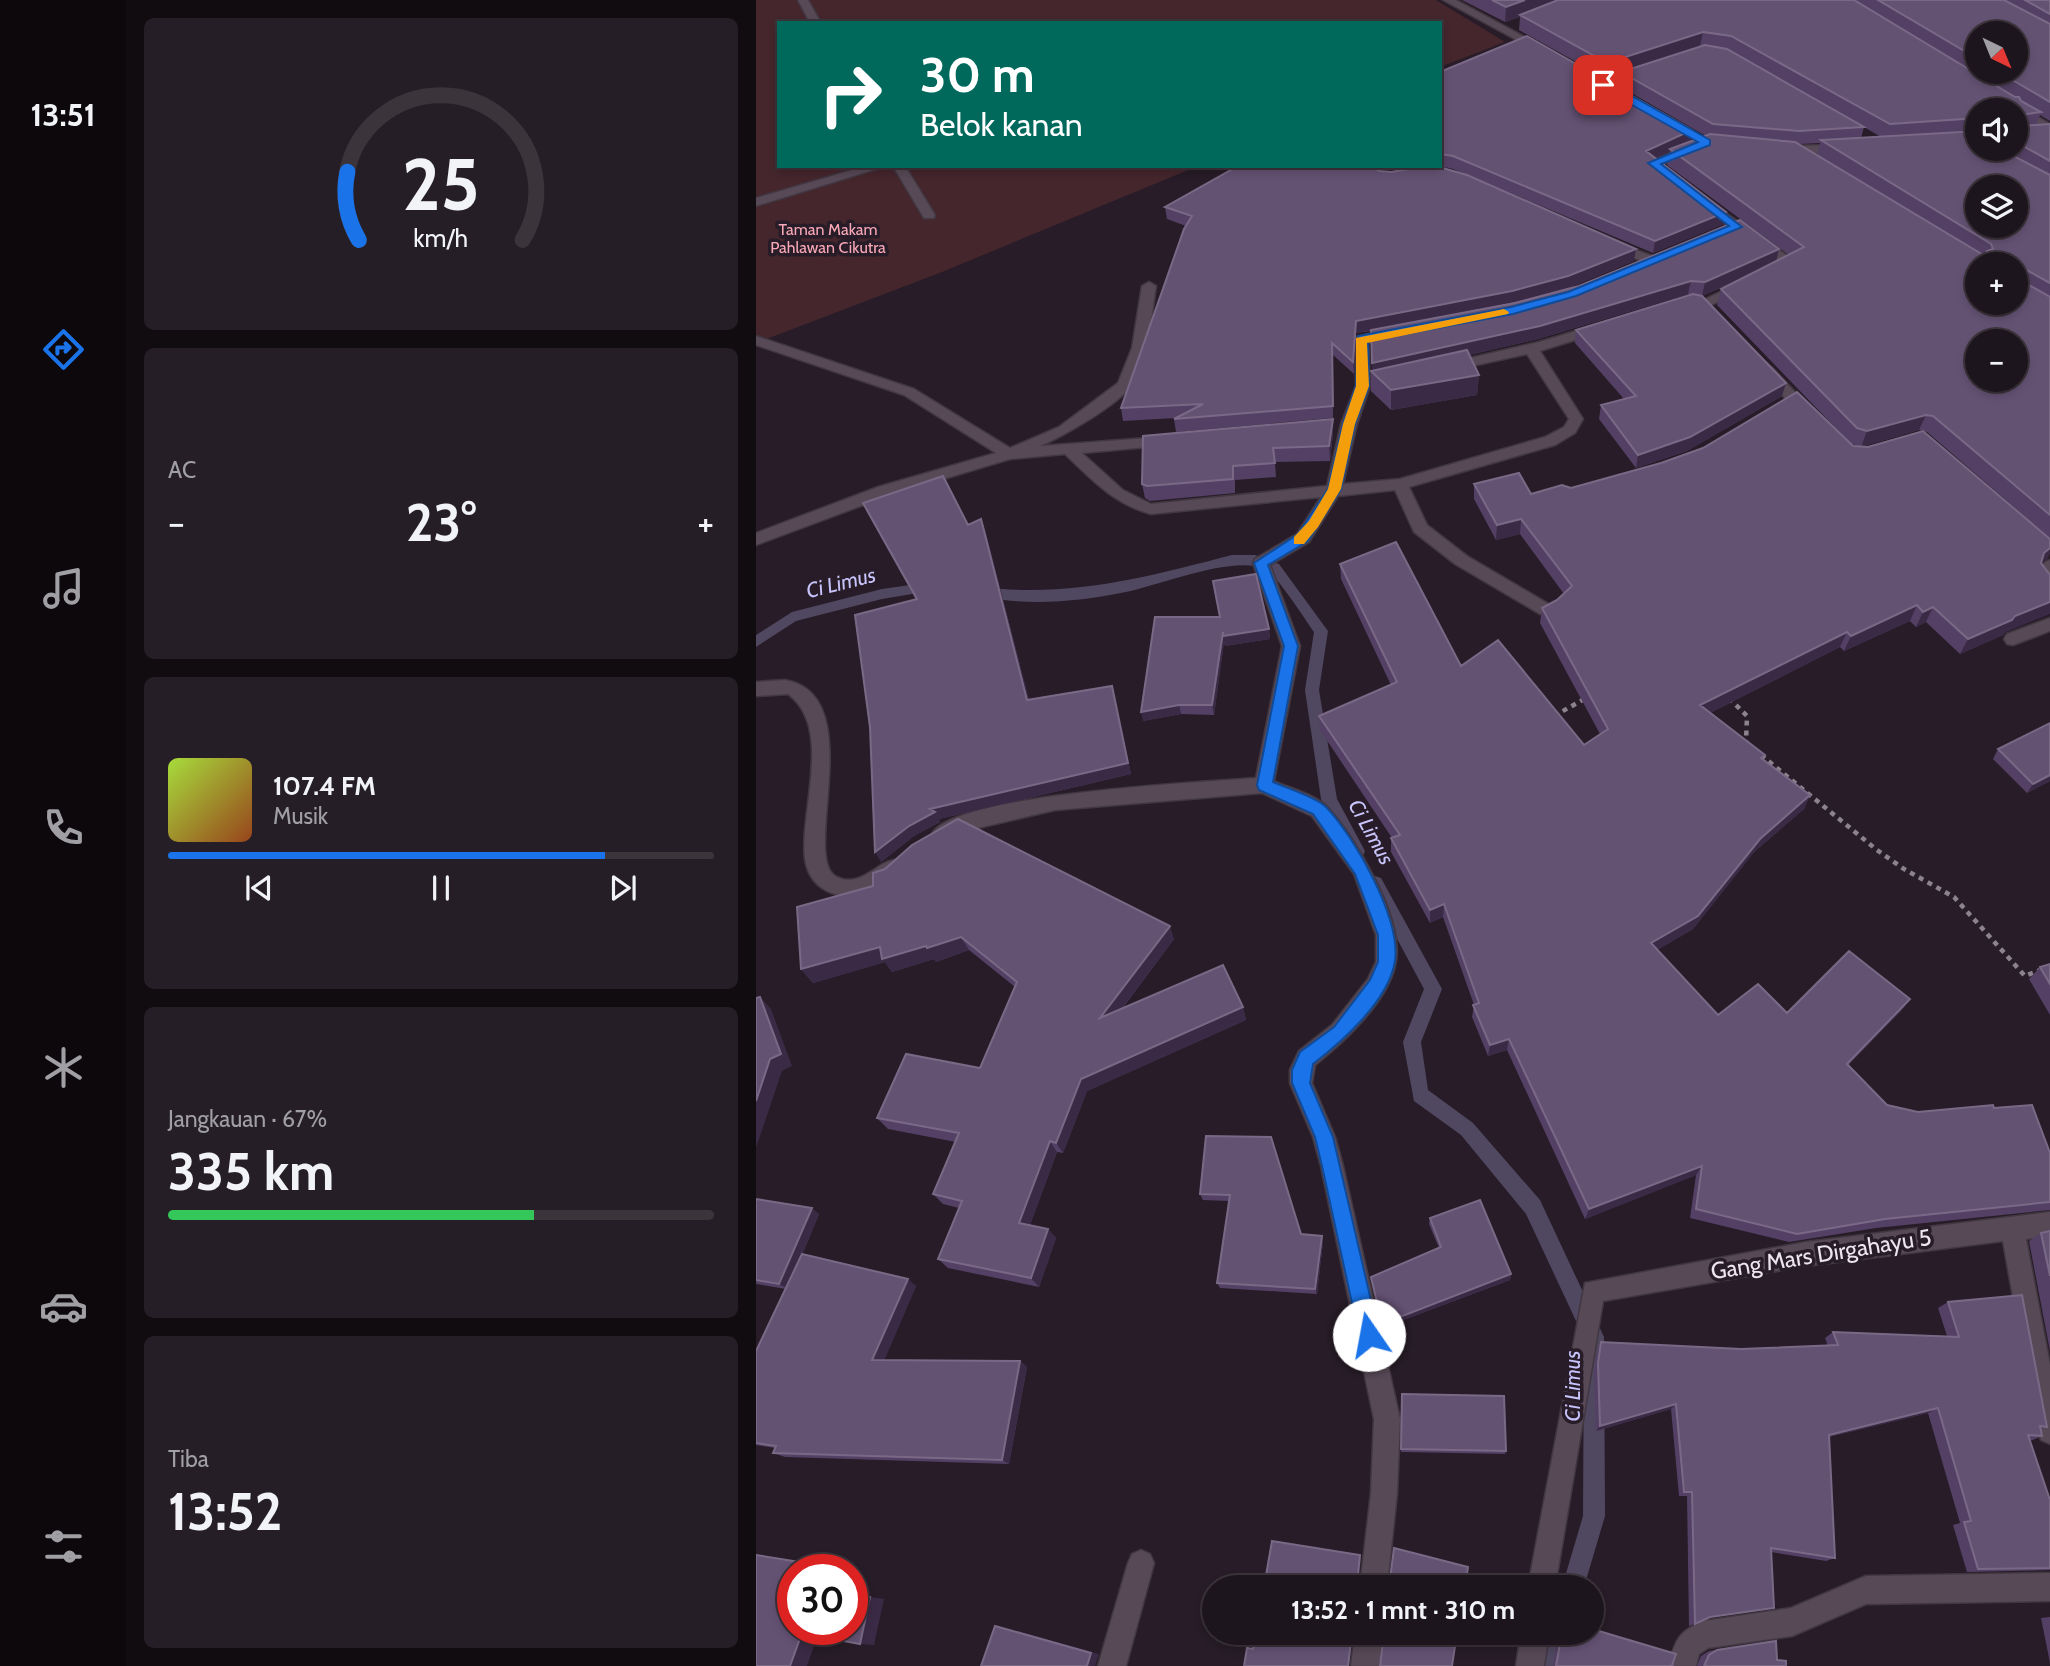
<!DOCTYPE html>
<html lang="id">
<meta charset="utf-8">
<style>
:root{--surface:#1d151d;--page:#251e26;--text:#f1f3f6;--muted:#a09fa4;--line:#3b343b;--accent:#1a73e8}
body{margin:0;font-family:Cabin,sans-serif;background:var(--page);color:var(--text);height:100vh;display:flex;flex-direction:column;font-size:26px;white-space:nowrap}
*{box-sizing:border-box;margin:0}
p{font-size:23px;color:var(--muted)}
.icon{flex:none;width:38px;height:38px;fill:none;stroke:currentColor;stroke-width:2;stroke-linecap:round;stroke-linejoin:round}
.map{position:relative;flex:1;overflow:hidden}
.sheet{display:flex;flex-direction:column;gap:18px;padding:18px;background:#100c10;width:630px}
.sheet>*{flex:none}
.guide{position:absolute;left:21px;top:21px;width:665px;height:147px;border-radius:0px;box-shadow:0 4px 10px #0003,0 0 0 2px var(--line);background:#00695c;color:#fff;overflow:hidden}
.needle{width:46px;rotate:137deg}
.controls{position:absolute;left:1209px;top:21px;display:grid;gap:14px}
.controls a{display:grid;place-items:center;width:63px;height:63px;border-radius:50%;background:var(--surface);box-shadow:0 4px 10px #0003,0 0 0 2px var(--line);font-size:35px}
.speed{position:absolute;left:21px;top:1554px;display:flex;gap:14px;font-size:35px;font-weight:700;text-align:center}
.speed>*{display:grid;place-content:center;width:91px;height:91px;border-radius:50%;background:var(--surface);box-shadow:0 4px 10px #0003,0 0 0 2px var(--line);line-height:1}
.speed .limit{border:10px solid #d22;background:#fff;color:#111}
.pin{position:absolute;display:grid;place-items:center;width:60px;height:60px;color:#fff;margin:-30px;border-radius:14px;box-shadow:0 4px 10px #0006}
.me{position:absolute;width:77px;margin:-38px;rotate:348deg;stroke-linejoin:round;filter:drop-shadow(0 0 5px #0008)}
.turn{display:flex;align-items:center;gap:24px;height:147px;padding:0 28px;font-size:32px}
.turn .icon{width:91px;height:91px;stroke-width:2.5}
.turn b{display:block;font-size:49px;line-height:60px}
.big{font-size:52px;font-weight:700;line-height:1.1}
.sheet .widget{flex:1;display:flex;flex-direction:column;justify-content:center;gap:10px;min-width:0;padding:0 24px;border-radius:10px;background:var(--page)}
.sheet .dial{align-items:center;gap:0}
.dial svg{height:182px;overflow:visible;fill:none;stroke:var(--line);stroke-width:7;stroke-linecap:round;text-anchor:middle}
.dial text{fill:var(--text);stroke:none}
.song{display:flex;align-items:center;gap:21px}
.cover{width:84px;height:84px;border-radius:10px;background:linear-gradient(135deg,hsl(80 70% 55%),hsl(20 70% 35%))}
.played{height:7px;border-radius:4px;background:linear-gradient(90deg,var(--accent) 80%,var(--line) 80%)}
.keys{display:flex;justify-content:space-around;direction:ltr}
.heat{display:flex;justify-content:space-between;align-items:center;font-size:38px;direction:ltr}
.charge{height:10px;border-radius:5px;background:linear-gradient(90deg,#34c759 67%,var(--line) 0)}
.trip{position:absolute;left:446px;top:1575px;width:402px;height:70px;border-radius:35px;background:var(--surface);box-shadow:0 4px 10px #0003,0 0 0 2px var(--line);font-weight:700;line-height:70px;text-align:center}
main{display:flex;flex:1;min-height:0}
.tab-bar{display:flex;flex-direction:column;width:126px;justify-content:space-around;align-items:center;background:#0c080c;color:var(--muted)}
.tab-bar .icon{width:49px;height:49px}
.tab-bar .selected{color:var(--accent)}
.tab-bar b{font-size:32px;color:var(--text)}
.map>svg:first-child{display:block}
.green{fill:#45262d}
.lines{fill:none;stroke-linecap:round;stroke-linejoin:round}
.stream{fill:#504861;fill-rule:evenodd}
.service-casing{stroke:#413741;stroke-width:3}
.minor-casing{stroke:#413741;stroke-width:3}
.path{stroke:#8c838c;stroke-width:4.5;stroke-dasharray:5 5;stroke-linecap:butt}
.service{fill:#574956;fill-rule:evenodd}
.minor{fill:#574956;fill-rule:evenodd}
.wall{fill:#544064;fill-rule:evenodd}
.shaded-wall{fill:#3b2a46}
.building{fill:#645273;stroke:#7a6986;stroke-width:2;fill-rule:evenodd}
.route{fill:#1a73e8;stroke:#114b97;stroke-width:2}
.slow{fill:#f59e0b}
.labels{text-anchor:middle;stroke-width:7;stroke-linejoin:round;paint-order:stroke}
.far-park-label{font-size:16px;fill:#f9a8b7;stroke:#271c27}
.water-label{font-size:21px;font-style:italic;fill:#c8c4fc;stroke:#271c27}
.near-street-label{font-size:23px;fill:#ede5ed;stroke:#271c27}
</style>
<main>
<nav class="tab-bar">
<b>13:51</b>
<svg class="icon selected" aria-label="directions" viewBox="0 0 24 24"><path d="M12 3l9 9-9 9-9-9zM9 14v-3h6M13 9l2 2-2 2"/></svg>
<svg class="icon" aria-label="music" viewBox="0 0 24 24"><path d="M9 18V5l10-2v13"/><circle cx="6" cy="18" r="3"/><circle cx="16" cy="16" r="3"/></svg>
<svg class="icon" aria-label="phone" viewBox="0 0 24 24"><path d="M5 4h4l2 5-3 2q2 4 5 5l2-3 5 2v4C11 20 4 13 5 4z"/></svg>
<svg class="icon" aria-label="climate" viewBox="0 0 24 24"><path d="M12 3v18M4 7l16 10M4 17L20 7"/></svg>
<svg class="icon" aria-label="car" viewBox="0 0 24 24"><path d="M5 17H2v-5l4-1 3-4h7l3 4 3 1v5h-3M9 17h6M6 11h13"/><circle cx="7" cy="17" r="2"/><circle cx="17" cy="17" r="2"/></svg>
<svg class="icon" aria-label="filters" viewBox="0 0 24 24"><path d="M4 7h16M4 17h16"/><circle cx="9" cy="7" r="2"/><circle cx="15" cy="17" r="2"/></svg>
</nav>
<section class="sheet">
<div class="widget dial"><svg viewBox="0 0 100 80">
<path d="M14 69A42 42 0 1 1 86 69"/>
<path d="M14 69A42 42 0 0 1 9 39" stroke="#1a73e8"/>
<text x="50" y="56" font-size="32" font-weight="700">25</text>
<text x="50" y="72" font-size="11">km/h</text>
</svg></div>
<div class="widget"><p>AC</p>
<div class="heat"><a>−</a><b class="big">23°</b><a>+</a></div>
</div>
<div class="widget">
<div class="song"><i class="cover"></i><div><b>107.4 FM</b><p>Musik</p></div></div>
<div class="played"></div>
<div class="keys"><svg class="icon" aria-label="previous" viewBox="0 0 24 24"><path d="M18 5L8 12l10 7zM5 5v14"/></svg><svg class="icon" aria-label="pause" viewBox="0 0 24 24"><path d="M8 5v14M16 5v14"/></svg><svg class="icon" aria-label="next" viewBox="0 0 24 24"><path d="M6 5l10 7-10 7zM19 5v14"/></svg></div>
</div>
<div class="widget"><p>Jangkauan · 67%</p><b class="big">335 km</b><div class="charge"></div></div>
<div class="widget"><p>Tiba</p><b class="big">13:52</b></div>
</section>
<div class="map">
<svg width="1294" height="1666" viewBox="0 0 1294 1666">
<rect width="100%" height="100%" fill="#271c27"/>
<path class="green" d="M0 0H680L749 42 684 67V23H23V166H442L186 272 0 343Z"/>
<g class="lines">
<path class="stream" d="M476 555H499L523 564 572 631 563 690 581 799 609 851 607 856H595L565 799 549 690 558 632C549 619 520 574 509 569 477 555 405 585 370 592 331 600 287 605 248 600 238 599 224 600 218 592L225 587C314 598 391 577 476 555Z
M175 582 180 584 182 587 180 590 126 599 40 621 0 647V635L36 612 126 589Z
M619 876 625 878 686 989 665 1042 672 1090 717 1123 784 1200 848 1337 849 1516 828 1587H806L827 1516 828 1338 770 1214 705 1135 658 1101 647 1042 668 989 611 883 613 878Z
M793 1633H815L806 1666H784Z"/>
<defs>
<path id="service" d="M42 0H52L65 23H54Z
M110 166H130L0 206V198Z
M137 166H149L179 215 178 218H168Z"/>
<path id="minor" d="M687 0H700L793 50 783 52Z
M883 70 893 72 851 87 841 85Z
M1255 106H1263L1294 124V133L1260 114V110H1255Z
M936 144 940 145V151L906 164 916 173V179H908L891 163Z
M1088 145 1092 146V152L1027 154 1021 150 1027 146Z
M948 198 1039 261V267L1026 273H1016V267L1024 263 943 205V199Z
M856 241 899 257 901 260 894 264 851 248V242Z
M987 281 994 285 992 288 953 306 948 307 941 303Z
M393 282 400 286C395 318 393 358 375 386 362 405 306 437 284 446L419 436 422 440 419 444 414 445 326 453 367 490 395 504 571 486 585 424 600 386V337L640 328 647 332 645 335 612 343 614 386 601 424 587 484 644 479 789 437 808 427 813 419 771 354 693 371 686 367 688 364 783 342 843 324 850 328 848 331 784 351 827 419 819 433 799 445 653 487 671 525 711 556 796 606 798 610 796 614H784L699 564 658 532 639 490 582 496 553 542 514 565 544 646 518 781C533 788 560 795 571 807 600 838 647 918 640 961 634 1000 588 1042 559 1065L556 1083 579 1137 587 1166 644 1419 641 1493 631 1587H604L615 1493 618 1419 565 1166 557 1137 534 1083V1070L543 1051 576 1025 612 979 620 962V935L598 874 556 816 506 793 299 810 209 831 186 842 179 840 176 834C196 794 450 782 500 778L526 646 497 563 499 559 541 534 565 497 395 514C358 504 336 480 309 454L254 459 134 495 0 545V533L122 487 240 453 148 395 0 345V336L158 389 254 448 303 427 362 383 376 348 386 286Z
M1011 366 1016 368 1058 412 1060 415 1058 418H1048L1006 374 1004 371Z
M1294 560V592L1288 590 1279 579C1279 570 1286 563 1294 560Z
M1294 618V631L1257 645 1251 644 1248 639 1251 634Z
M29 680C115 695 43 860 81 877 108 890 125 854 145 861L148 867C142 880 127 887 114 892 85 902 54 892 49 859 43 812 78 728 32 694L0 696V682Z
M1294 1212V1236L1270 1239 1294 1365V1444L1285 1440 1281 1431 1247 1241 1050 1266 847 1301 799 1587H772L829 1283 1050 1242Z
M385 1550 394 1554 398 1563 370 1666H342L372 1563 376 1554Z
M1294 1573V1601L1110 1604 1036 1636 952 1648 943 1654 940 1666H912C920 1640 921 1632 948 1621L1035 1608 1110 1576Z
M599 1633H627L623 1666H595Z
M765 1633H793L788 1666H760Z"/>
</defs>
<use href="#service" class="service-casing"/>
<use href="#minor" class="minor-casing"/>
<path class="path" d="M973 698 991 716 990 742
M798 716 830 698
M1005 755 1121 850 1148 869 1198 897 1269 976 1294 966"/>
<use href="#service" class="service"/>
<use href="#minor" class="minor"/>
</g>
<path class="wall" d="M706 0H1294V121L1284 115 1280 125 1294 124V553L1291 559 1285 563 1247 635 1204 654 1170 622 1160 627 1154 621 1088 651 1084 647 954 713 1007 760 1054 795 1048 809 998 852 937 929 901 950 962 1015 1031 1013 1154 999 1145 1011 1092 1065 1131 1105 1162 1112 1238 1108 1294 1153V1210L1120 1228 1033 1242 934 1218 940 1175 829 1219 751 1050 732 1056 716 1017 718 1005 687 917 674 923 635 852V838H636L564 730 563 716 635 685 585 579 584 564 705 666 828 745 844 734 784 623 786 608 801 600 808 594 764 534 740 540 718 499V484L775 494 1097 446H1102L1095 444 961 305 965 289 998 273 946 296 1026 396 931 451 880 468 843 419 845 405 868 399 819 343 820 330 935 295 932 294 782 339 713 355 723 375 721 395 635 410 615 391V371H616L615 331 600 333 598 374 577 355V418L420 432 418 419 420 418 367 421 365 408 430 226 411 219 409 207 624 171H639L624 166H668L711 175 697 169 684 166V72L934 142 950 136 863 86 865 73 849 78 763 30 764 17 749 22ZM1222 33 1260 72H1222ZM1222 110H1260V149H1222ZM1108 127 1125 137 1105 138ZM1064 143 1061 155 1043 144ZM914 151 911 165 1033 255 1020 261 823 286 757 303 810 289 878 261 714 176 897 253 968 224 899 158ZM1163 430 1167 431 1112 447 1108 446ZM1167 431 1171 432 1294 538Z
M577 419V433L574 461 519 462 520 477 479 480V493L394 501 389 498 386 484Z
M107 503 229 530 273 700 356 686 375 774 183 819 184 822 158 836 125 862 160 600 112 514Z
M399 617 513 629 514 639 469 646 468 642 458 715 425 714 387 721Z
M1294 723V781L1271 793 1237 759 1242 749Z
M41 907 418 939 366 1009 487 1007 490 1020 331 1091 307 1153 301 1152 274 1225 292 1229 300 1238 283 1287 192 1268 182 1259 203 1208 187 1204 177 1194 200 1142 132 1129 121 1118 224 1068 259 987 213 950 180 962 178 959 136 972 129 962 57 983 45 969Z
M1294 964V1015L1273 979 1284 967Z
M450 1136 545 1234 566 1236 567 1242 561 1294 464 1288 461 1283 473 1201 447 1200 444 1194Z
M0 1199 63 1214 46 1255 160 1286 128 1360 264 1361 271 1367 253 1464 29 1457 17 1453 19 1448 0 1445V1351L30 1289 0 1284Z
M674 1218 755 1274 754 1280 626 1328 615 1277 683 1248 673 1224Z
M1294 1231V1351L1273 1241 1285 1233Z
M1192 1302 1291 1427 1285 1429 1286 1436 1274 1441 1294 1500V1570L1211 1572 1197 1525 1204 1523 1172 1413 1073 1437 1079 1558 1070 1561 1015 1552 953 1618 939 1624 933 1626 931 1496H923L915 1409 840 1431 838 1369 842 1348 845 1342 985 1349 1072 1346 1069 1338 1077 1332 1191 1336 1182 1308Z
M646 1394 750 1451 749 1454 645 1452Z
M1294 1617V1663L1285 1618Z
M802 1633H836L917 1666H797Z
M1020 1641 1021 1660 1030 1666H941L945 1656 953 1651Z"/>
<path class="shaded-wall" d="M769 0H808L764 15V17L749 22 750 7Z
M947 32 944 47 849 78 851 63Z
M936 130 934 142 914 149V151L888 164 890 151Z
M641 166H668L641 172Z
M970 212 968 224 897 253 899 241Z
M880 249 878 261 810 289 755 303 600 333 598 374 597 362 600 321Z
M1023 249 1020 262 946 296 949 282Z
M935 281 932 294 782 339 620 376 616 373V363Z
M723 375 721 395 635 410V390Z
M1030 383 1026 396 931 451 880 468 882 455Z
M1170 415 1163 430 1105 447 1111 431Z
M577 419V433L574 461 573 446Z
M225 519 229 530 276 711 271 700Z
M765 519 764 534 740 540 741 525Z
M1294 548V553L1291 559 1280 568 1288 553Z
M1294 602V614L1250 632 1247 635 1204 654 1212 639 1259 616Z
M1161 605 1154 621 1088 651 1095 636Z
M1177 607 1170 622 1160 627 1167 612Z
M513 629 514 639 469 646 467 636Z
M467 632 468 642 458 715 456 705Z
M1091 632 1084 647 940 720 944 705Z
M356 686 375 774 183 819 184 822 158 836 125 862 119 852 174 809Z
M423 705 425 714 387 721 385 712Z
M1294 775V781L1271 793 1277 784Z
M1054 795 1048 809 998 852 937 929 891 956 895 943 1004 839Z
M688 904 687 917 674 923V910Z
M414 926 418 939 349 1031 344 1018Z
M205 937 213 950 180 962 178 959 136 972 129 962 57 983 45 969 124 947 170 946Z
M4 997 15 1009 36 1066 26 1071 0 1148V1101Z
M1154 999 1145 1011 1083 1075 1091 1064Z
M487 1007 490 1020 331 1091 307 1153 300 1143 325 1079Z
M753 1039 751 1050 732 1056 734 1045Z
M294 1141 301 1152 271 1233 263 1223Z
M946 1166 940 1175 829 1219 833 1209Z
M56 1208 63 1214 32 1289 23 1284Z
M292 1229 300 1238 283 1287 275 1278Z
M566 1236 567 1242 561 1294 559 1289Z
M755 1274 754 1280 626 1328V1324Z
M152 1279 160 1286 126 1366 116 1360Z
M264 1361 271 1367 253 1464 246 1460Z
M920 1404 915 1409 840 1431 844 1426Z
M1182 1408 1172 1413 1065 1439 1073 1435Z
M604 1555 605 1558 602 1587 601 1584Z
M69 1566 84 1569 68 1570Z
M114 1597 128 1599 118 1645 104 1644Z
M239 1626 250 1628 343 1654 339 1666H331Z
M46 1633 62 1634 51 1666H34Z
M596 1633H597L593 1666H592Z"/>
<path class="building" d="M736 0H769L750 7Z
M802 0H1098L1259 97H1263L1265 101 1285 112 1264 115V126L1294 124V161L1260 142V110H1222V118L1134 124 975 36 947 32 851 63 764 15Z
M1122 0H1248L1294 24V102L1243 72H1260V33H1222V59Z
M1269 0H1294V14Z
M771 36 936 130 890 151 970 212 899 241 697 156 684 154V72Z
M949 45 971 49 1108 127 1043 131 957 124 865 72Z
M1222 131V149H1244L1294 175V283L1265 267 1266 281 1294 297V515L1177 416 1170 415 1111 431 1101 428 965 289 1048 247 914 149 954 134 1039 142 1229 256 1231 251 1237 249 1235 244 1065 140ZM1222 187H1260V226H1222ZM1222 264H1260V303H1222ZM1222 341H1260V380H1222Z
M482 166H613L624 171 636 172 669 166H680L711 175 880 249 812 276 756 291 600 321 597 362 576 343 577 406 418 419 447 404 365 408 428 229 436 216 409 207Z
M984 220 1023 249 949 282 935 281 784 326 616 363 615 330 759 303 823 286Z
M937 294 946 296 1030 383 934 437 882 455 845 405 880 396 820 330Z
M711 350 723 375 635 390 615 371Z
M1041 392 1097 446 1112 447 1167 431 1294 539V548L1288 553 1285 563 1294 575V602L1259 616 1256 620 1212 639 1177 607 1167 612 1161 605 1095 636 1091 632 944 705 1009 755 1005 758 1054 795 1004 839 942 916 895 943 962 1015 1002 984 1031 1013 1093 951 1154 999 1091 1064 1131 1105 1162 1112 1237 1105 1238 1108 1276 1105 1294 1153V1202L1129 1219 1041 1234 940 1209 946 1166 833 1209 753 1039 734 1045 717 1005 723 1003 688 904 674 910 635 838 644 835 563 716 641 682 584 564 640 542 705 666 742 640 828 745 852 729 786 608 801 600 816 586 765 519 741 525 718 484 763 473 775 494 806 485 815 488 905 463 947 448Z
M577 419 573 446 517 448 519 463 477 466V479L391 486 386 484 387 436Z
M187 476 212 525 225 519 271 700 356 686 372 763 174 809 179 812 153 826 119 852 114 727 99 615 161 599 107 503Z
M500 574 513 629 467 636V632L456 705H423L385 712 399 617H464L457 581Z
M1294 723V775L1277 784 1242 749Z
M202 819 414 926 344 1018 467 965 487 1007 325 1079 300 1143 294 1141 263 1223 292 1229 275 1278 182 1259 206 1201 177 1194 203 1133 121 1118 150 1054 224 1068 261 982 205 937 171 948 170 946 126 959 124 947 45 969 41 907 117 886V873L129 869 156 845Z
M1294 964V984L1284 967Z
M4 997 25 1054 14 1059 0 1101V998Z
M450 1136 515 1137 545 1234 566 1236 559 1289 461 1283 474 1195 444 1194Z
M0 1199 56 1208 23 1284 0 1280Z
M724 1200 755 1274 626 1324 615 1277 685 1247 674 1218Z
M1294 1231V1276L1285 1233Z
M46 1254 152 1279 116 1360 264 1361 246 1460 17 1453 20 1446 0 1443V1351Z
M1266 1295 1291 1427 1284 1426 1286 1436 1272 1435 1294 1500V1568L1222 1569 1208 1522 1215 1521 1182 1408 1073 1435 1079 1558 1015 1548 1018 1608 954 1617 939 1624 936 1492H928L920 1404 844 1426 842 1363 845 1342 985 1349 1082 1345 1077 1332 1203 1337 1192 1302Z
M646 1394 748 1396 750 1451 645 1449Z
M516 1541 604 1555 601 1584 604 1587H508Z
M638 1548 712 1567 709 1587H608H633Z
M0 1555 69 1566 68 1570H37V1629H96V1594L114 1597 104 1644 46 1633 34 1666H0Z
M239 1626 335 1653 331 1666H225Z
M836 1629 920 1654 916 1665 917 1666H800L806 1633H836Z
M500 1633H596L592 1666H488L491 1648 497 1649Z
M628 1633H701L696 1666H624Z
M1020 1641 1021 1660 1030 1661V1666H948L953 1655 961 1650Z"/>
<path class="route" d="M844 82H851L954 140V145L905 164 986 227 820 296 757 314 612 341 613 386 599 424 585 489 552 541 512 565 542 646 517 782C530 788 560 797 570 807 599 837 645 919 639 961 633 1000 587 1041 557 1064L554 1083 577 1137 623 1335 620 1342 613 1345 606 1342 603 1335 566 1166 559 1137 536 1083V1070L544 1052 578 1027 614 980 622 962V935L599 874 557 814 503 790 501 785 528 646 498 563 542 534 572 489 587 424 600 386 602 336 755 307 812 292 973 226 892 163 942 142 844 87Z"/>
<path class="slow" d="M748 309 753 312 752 314 611 343 613 386 599 424 585 489 562 527 548 544H538V537L553 521 572 489 587 424 600 386V338Z"/>
<g class="labels">
<g class="far-park-label">
<text x="72" y="235">Taman Makam<tspan x="72" dy="18">Pahlawan Cikutra</tspan></text>
</g>
<g class="water-label">
<text transform="translate(85 583) rotate(-14)" y="7">Ci Limus</text>
<text transform="translate(615 832) rotate(61)" y="7">Ci Limus</text>
<text transform="translate(817 1386) rotate(-90)" y="7">Ci Limus</text>
</g>
<g class="near-street-label">
<text transform="translate(1065 1254) rotate(-9)" y="8">Gang Mars Dirgahayu 5</text>
</g>
</g>
</svg>
<div class="controls">
<a><svg class="needle" viewBox="-14 -14 28 28"><path d="M0-13l5 13h-10z" fill="#e53935"/><path d="M0 13l5-13h-10z" fill="#a09fa4"/></svg></a>
<a><svg class="icon" aria-label="sound" viewBox="0 0 24 24"><path d="M4 9h4l5-4v14l-5-4H4zM17 9q2 3 0 6"/></svg></a>
<a><svg class="icon" aria-label="layers" viewBox="0 0 24 24"><path d="M12 4l9 5-9 5-9-5zM3 14l9 5 9-5"/></svg></a>
<a>+</a>
<a>−</a>
</div>
<div class="speed"><div class="limit">30</div></div>
<div class="pin" style="left:847px;top:85px;background:#d93025"><svg class="icon" aria-label="arrive" viewBox="0 0 24 24"><path d="M6 21V4h12l-3 4 3 4H6"/></svg></div>
<svg class="me" style="left:613px;top:1335px" viewBox="-20 -20 40 40"><circle r="19" fill="#fff"/><path d="M0-13L10 11 0 6-10 11z" fill="#1a73e8"/></svg>
<div class="trip">13:52 · 1 mnt · 310 m</div>
<div class="guide">
<div class="turn"><svg class="icon" aria-label="right" viewBox="0 0 24 24"><path d="M7 20v-9h11M14 6l5 5-5 5"/></svg><div><b>30 m</b>Belok kanan</div></div>
</div>
</div>
</main>
